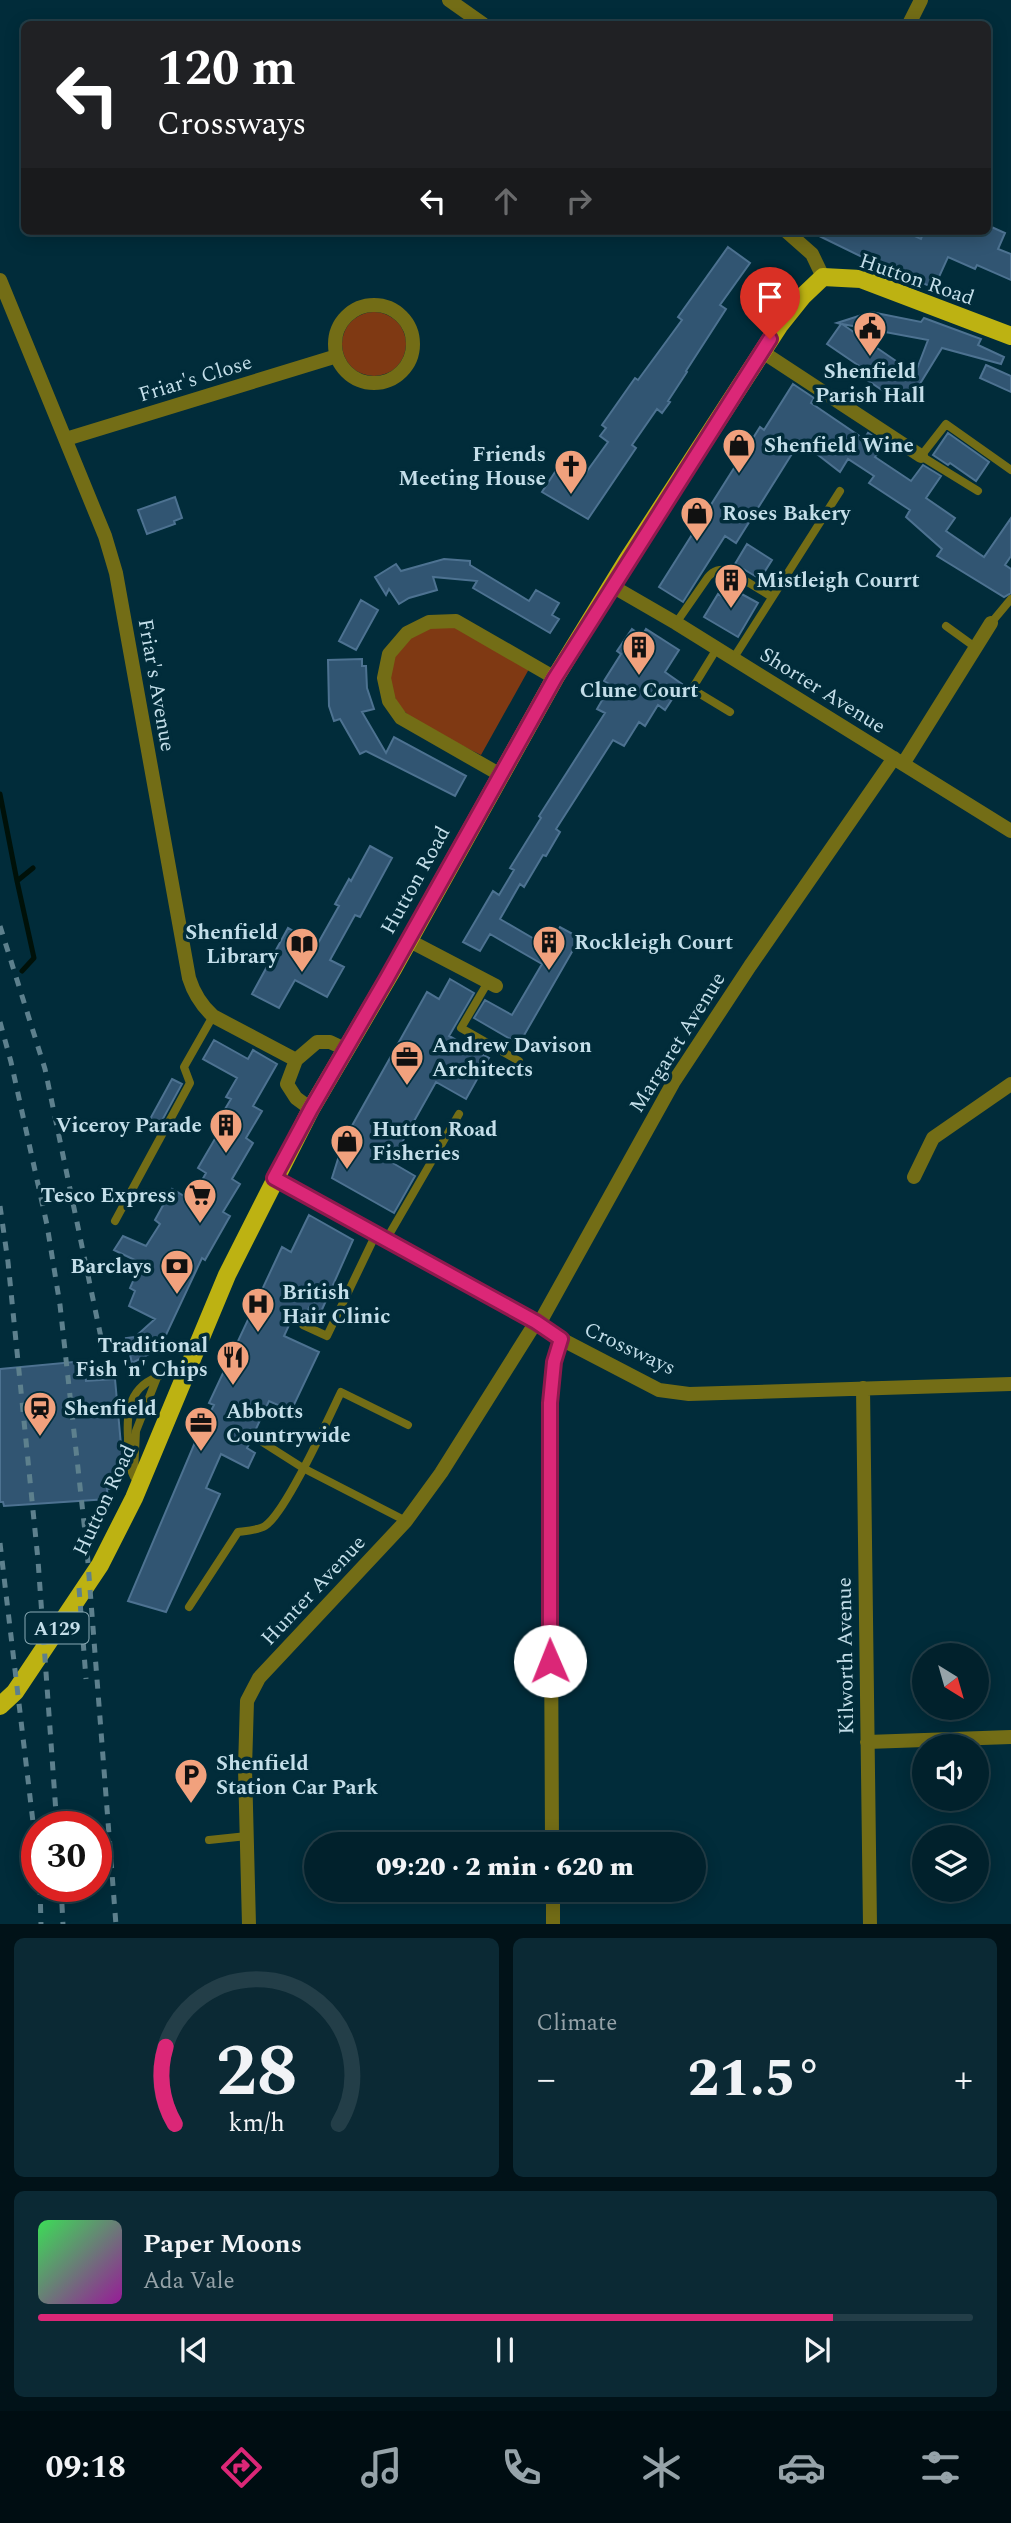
<!DOCTYPE html>
<meta charset="utf-8">
<style>
:root{--surface:#01212c;--page:#0b2934;--text:#f1f3f6;--muted:#96a3a9;--line:#233e48;--accent:#db2777}
body{margin:0;font-family:Spectral,serif;background:var(--page);color:var(--text);height:100vh;display:flex;flex-direction:column;font-size:26px;white-space:nowrap}
*{box-sizing:border-box;margin:0}
p{font-size:23px;color:var(--muted)}
.icon{flex:none;width:38px;height:38px;fill:none;stroke:currentColor;stroke-width:2;stroke-linecap:round;stroke-linejoin:round}
.map{position:relative;height:1924px;overflow:hidden}
.panel{display:flex;flex-direction:column;gap:14px;padding:14px;background:#011218;flex:1}
.panel>*{flex:none}
.top-card{position:absolute;left:21px;top:21px;width:970px;height:214px;border-radius:10px;box-shadow:0 4px 18px #0003,0 0 0 2px var(--line);background:#202124;color:#fff;overflow:hidden}
.needle{width:46px;rotate:143deg}
.buttons{position:absolute;left:912px;top:1643px;display:grid;gap:14px}
.buttons a{display:grid;place-items:center;width:77px;height:77px;border-radius:50%;background:var(--surface);box-shadow:0 4px 18px #0003,0 0 0 2px var(--line);font-size:35px}
.speed{position:absolute;left:21px;top:1811px;display:flex;gap:14px;font-size:35px;font-weight:700;text-align:center}
.speed>*{display:grid;place-content:center;width:91px;height:91px;border-radius:50%;background:var(--surface);box-shadow:0 4px 18px #0003,0 0 0 2px var(--line);line-height:1}
.speed .limit{border:10px solid #d22;background:#fff;color:#111}
.pin{position:absolute;display:grid;place-items:center;width:60px;height:60px;color:#fff;margin:-72px -30px;border-radius:50% 50% 50% 0;rotate:-45deg;box-shadow:0 0 7px #0007}
.pin .icon{rotate:45deg}
.me{position:absolute;width:77px;margin:-38px;rotate:359deg;stroke-linejoin:round;filter:drop-shadow(0 0 5px #0008)}
.turn{display:flex;align-items:center;gap:24px;height:147px;padding:0 21px;font-size:32px}
.turn .icon{width:91px;height:91px;stroke-width:2.5}
.turn b{display:block;font-size:49px;line-height:60px}
.lanes{display:flex;align-items:center;height:66px;padding:0 21px;background:#0003;justify-content:center;gap:35px;direction:ltr}
.lanes .off{opacity:.35}
.big{font-size:52px;font-weight:800;line-height:1.1}
.panel .card{flex:1;display:flex;flex-direction:column;justify-content:center;gap:10px;min-width:0;padding:0 24px;border-radius:10px;background:var(--page)}
.panel .dial{align-items:center;gap:0}
.dial svg{height:182px;overflow:visible;fill:none;stroke:var(--line);stroke-width:7;stroke-linecap:round;text-anchor:middle}
.dial text{fill:var(--text);stroke:none}
.song{display:flex;align-items:center;gap:21px}
.cover{width:84px;height:84px;border-radius:10px;background:linear-gradient(135deg,hsl(130 70% 55%),hsl(300 70% 35%))}
.played{height:7px;border-radius:4px;background:linear-gradient(90deg,var(--accent) 85%,var(--line) 85%)}
.keys{display:flex;justify-content:space-around;direction:ltr}
.heat{display:flex;justify-content:space-between;align-items:center;font-size:38px;direction:ltr}
.panel .tiles{flex:1;display:grid;gap:14px;grid-template-columns:1fr 1fr}
.card:last-child{grid-column:span 2}
.trip{position:absolute;left:304px;top:1832px;width:402px;height:70px;border-radius:35px;background:var(--surface);box-shadow:0 4px 18px #0003,0 0 0 2px var(--line);font-weight:800;line-height:70px;text-align:center}
.menu{display:flex;height:112px;justify-content:space-around;align-items:center;background:#000d12;color:var(--muted)}
.menu .icon{width:49px;height:49px}
.menu .current{color:var(--accent)}
.menu b{font-size:32px;color:var(--text)}
.map>svg:first-child{display:block}
.green{fill:#7f3913}
.lines{fill:none;stroke-linecap:round;stroke-linejoin:round}
.stream{stroke:#001109;stroke-width:5}
.building{fill:#315572;stroke:#4d7291;stroke-width:2;fill-rule:evenodd}
.service{stroke:#736d16;stroke-width:8}
.minor{stroke:#736d16;stroke-width:14}
.primary{stroke:#bdb212;stroke-width:18}
.rail{stroke:#5d808d;stroke-width:5;stroke-dasharray:9 9;stroke-linecap:butt}
.route-casing{stroke:#8e194d;stroke-width:18}
.route{stroke:#db2777;stroke-width:12}
.labels{text-anchor:middle;stroke-width:7;stroke-linejoin:round;paint-order:stroke}
.shield{fill:#012c3a;stroke:#89a9b4;stroke-width:2}
.shield-label{font-size:19px;font-weight:bold;fill:#c3dee9}
.street-label{font-size:21px;fill:#c3dee9;stroke:#012c3a}
.poi-label{font-size:21px;font-weight:bold;fill:#c3dee9;stroke:#012c3a;text-anchor:start}
</style>
<div class="map">
<svg width="1011" height="1925" viewBox="0 0 1011 1925">
<rect width="100%" height="100%" fill="#012c3a"/>
<path class="green" d="M342 344a32 32 0 1 1 64 0a32 32 0 1 1-64 0Z
M453 626 529 669 481 755C458 743 424 729 405 712 380 687 389 644 420 630 429 626 443 627 453 626Z"/>
<g class="lines">
<path class="stream" d="M0 794 17 881
M22 971 34 958 17 881 33 868"/>
</g>
<path class="building" d="M987 225 1005 233 998 249 1011 254V280L977 265 975 269 948 257 934 288 902 274 901 276 809 231H904L921 239 924 231H987Z
M728 247 750 263 720 305 726 309 686 371 687 372 668 401 670 402 662 413 657 409 632 445 636 448 588 519 542 492 555 472 577 485 608 442 600 436 606 428 602 425 635 378 638 380 682 320 678 317Z
M871 312 921 322 924 318 981 339 978 345 1004 357 1001 364 942 348 910 400 901 394 897 400 864 378 868 372 827 344 841 324 837 323ZM842 324 928 340 915 374 861 337Z
M986 365 1011 376V392L980 378Z
M793 384 814 398 811 403 864 439 868 433 885 444 875 457 911 481 923 465 941 476 926 498 955 518 946 531 984 557 1011 518V556L1005 565 1011 569V593L1004 597 937 556 942 549 906 517 910 510 869 483 874 476 848 459 840 472 800 441 736 543 725 536 683 602 659 587 760 427 764 430Z
M948 433 989 462 976 481 950 463 948 465 933 455Z
M175 497 182 518 174 521 175 524 147 534 138 510Z
M747 544 772 560 760 579 735 564Z
M444 559 470 561V565L529 601 536 590 559 603 552 615 559 619 550 633 473 588 477 581 433 577 437 590 409 598 399 604 389 589 386 595 375 577 396 564 401 571Z
M738 592 758 603 738 637 704 617 718 594 732 603Z
M361 600 378 610 356 650 339 641Z
M632 629 642 636 646 629 679 650 665 672 682 684 665 710 658 705 645 726 639 722 624 746 613 740 556 829 560 832 546 856 543 855 524 887 520 884 500 919 548 947 560 927 580 938 519 1044 474 1018 485 1000 512 1015 542 964 490 934 480 951 463 942 493 891 499 895 514 870 510 868 541 818 539 816 605 713 597 709 611 685 604 681 621 654 617 651Z
M362 659V666H366L367 688 374 709 362 712 386 753 394 737 466 776 455 796 366 751 360 754 340 719 334 721 329 706 328 660Z
M370 846 392 858 360 917 355 915 330 960 344 967 327 997 295 980 279 1008 252 994 288 928 317 945 339 906 335 904 349 879 351 881Z
M450 979 474 993 449 1036 489 1058 466 1099 436 1082 391 1162 415 1176 394 1213 332 1178 344 1140 427 992 439 999Z
M214 1040 248 1059 253 1050 277 1064 253 1106 262 1111 246 1138 253 1143 232 1179 240 1184 223 1212 230 1216 205 1260 202 1258 165 1337 155 1351 132 1363 126 1338 135 1337 155 1319 129 1306 135 1291 130 1288 141 1263 114 1250 123 1236 146 1246 160 1224 155 1220 172 1189 191 1200 206 1173 198 1168 219 1132 213 1129 231 1099 226 1097 237 1078 203 1059Z
M172 1079 182 1084 159 1126 149 1121Z
M309 1215 353 1240 320 1314 309 1308 305 1317 295 1312 284 1336 319 1352 291 1411 269 1401 247 1448 255 1453 248 1468 221 1454 206 1488 220 1494 166 1612 128 1601 196 1440 214 1405 209 1403 282 1247 291 1252Z
M84 1361 86 1381 115 1379 124 1478 116 1479 117 1488 107 1489 108 1499 4 1506 3 1502H0V1369Z"/>
<g class="lines">
<path class="service" d="M978 491 921 456 946 424 1011 470
M676 623 708 577C714 570 719 569 728 570L772 597
M991 623 1011 599
M946 626 975 647
M716 650 692 689 730 712
M733 659 840 491
M488 982 461 1028 519 1061
M115 1221 190 1083 184 1067 213 1016
M386 1240 459 1114
M303 1325 327 1336 376 1234
M259 1440 303 1468 406 1521
M134 1473 136 1431 158 1375
M134 1477C128 1465 128 1452 128 1438 125 1389 142 1379 187 1367
M189 1607 238 1532C245 1531 259 1530 265 1526 286 1512 328 1419 341 1392L408 1425
M209 1840 247 1836"/>
<path class="minor" d="M449 0 483 24
M909 24 921 0
M786 231 812 254 823 277
M0 280 105 536 116 573 189 978C194 994 201 1005 213 1016L296 1060
M335 344a39 39 0 1 1 78 0a39 39 0 1 1-78 0Z
M761 351 921 456
M66 439 337 356
M612 586 676 623 1011 831
M903 764 991 623
M499 774 401 718 389 701 384 678 389 654 407 633 429 622 456 621 555 678
M408 940 496 986
M311 1109 296 1098 287 1084 296 1060 317 1042H330L345 1049
M914 1177 933 1138 1011 1084
M274 1178 536 1322 561 1339 659 1390 689 1394 1011 1384
M539 1324 673 1083 750 966 894 758
M863 1388 870 1925
M867 1742 1011 1737
M552 1844 550 1403 554 1362 561 1339
M553 1890V1925
M249 1925 245 1768 247 1701 259 1678 406 1521 441 1473 536 1322"/>
<path class="primary" d="M0 1706 15 1692 100 1565 134 1498 227 1275 311 1109 393 969 555 678 626 562 779 326 803 296 823 277 861 279 1011 336"/>
<path class="rail" d="M0 926 45 1069 108 1371
M0 1022 11 1062 47 1225 60 1305 87 1550 116 1925
M0 1206 8 1262 38 1560 57 1827
M0 1543 37 1856
M79 1588 86 1679
M40 1886 41 1925
M61 1886 63 1925"/>
</g>
<g class="lines">
<defs>
<path id="route" d="M550 1661V1403L554 1362 561 1339 536 1322 274 1178 311 1109 387 978 555 678 770 339"/>
</defs>
<use href="#route" class="route-casing"/>
<use href="#route" class="route"/>
</g>
<defs>
<symbol id="civic-pin" viewBox="-11 -11 22 30"><path d="M0 17L-7.5 6A9.5 9.5 0 1 1 7.5 6Z" fill="#f1a17d" stroke="#012c3a"/><path d="M-.6-6.5H3V-4.5H.6V-3L4-1V1h2V6H-6V1h2V-1L-.6-3ZM-1.2 2.5V6h2.4V2.5Z" fill="#111"/></symbol>
<symbol id="shop-pin" viewBox="-11 -11 22 30"><path d="M0 17L-7.5 6A9.5 9.5 0 1 1 7.5 6Z" fill="#f1a17d" stroke="#012c3a"/><path d="M-5-2.5h2.3a2.7 3.5 0 0 1 5.4 0H5L5.5 6h-11ZM-1.5-2.5h3a1.5 2.3 0 0 0-3 0Z" fill="#111"/></symbol>
<symbol id="church-pin" viewBox="-11 -11 22 30"><path d="M0 17L-7.5 6A9.5 9.5 0 1 1 7.5 6Z" fill="#f1a17d" stroke="#012c3a"/><path d="M-1.2-6h2.4v3.5h3.3v2.4h-3.3V6h-2.4V-.1h-3.3v-2.4h3.3Z" fill="#111"/></symbol>
<symbol id="building-pin" viewBox="-11 -11 22 30"><path d="M0 17L-7.5 6A9.5 9.5 0 1 1 7.5 6Z" fill="#f1a17d" stroke="#012c3a"/><path d="M-4-6H4V6H1V3H-1V6H-4ZM-2.5-4.3h1.7v1.8h-1.7ZM.8-4.3h1.7v1.8H.8ZM-2.5-1h1.7V.8h-1.7ZM.8-1h1.7V.8H.8Z" fill="#111"/></symbol>
<symbol id="library-pin" viewBox="-11 -11 22 30"><path d="M0 17L-7.5 6A9.5 9.5 0 1 1 7.5 6Z" fill="#f1a17d" stroke="#012c3a"/><path d="M-6-4Q-3-5.5-.7-3.5V5Q-3 3-6 4ZM6-4Q3-5.5 .7-3.5V5Q3 3 6 4Z" fill="#111"/></symbol>
<symbol id="office-pin" viewBox="-11 -11 22 30"><path d="M0 17L-7.5 6A9.5 9.5 0 1 1 7.5 6Z" fill="#f1a17d" stroke="#012c3a"/><path d="M-6-3h4V-5.5h4V-3h4V5H-6ZM-1-4.5V-3h2v-1.5ZM-6 0V1H6V0Z" fill="#111"/></symbol>
<symbol id="supermarket-pin" viewBox="-11 -11 22 30"><path d="M0 17L-7.5 6A9.5 9.5 0 1 1 7.5 6Z" fill="#f1a17d" stroke="#012c3a"/><path d="M-6-5.5h2.5l.6 2H6L4.5 2H-2.5L-4.4-4H-6ZM-1.5 3.2a1.3 1.3 0 1 0 .1 0ZM3 3.2a1.3 1.3 0 1 0 .1 0Z" fill="#111"/></symbol>
<symbol id="bank-pin" viewBox="-11 -11 22 30"><path d="M0 17L-7.5 6A9.5 9.5 0 1 1 7.5 6Z" fill="#f1a17d" stroke="#012c3a"/><path d="M-6-4H6V4H-6ZM0-2.3a2.3 2.3 0 1 0 0 4.6a2.3 2.3 0 1 0 0-4.6Z" fill="#111"/></symbol>
<symbol id="hospital-pin" viewBox="-11 -11 22 30"><path d="M0 17L-7.5 6A9.5 9.5 0 1 1 7.5 6Z" fill="#f1a17d" stroke="#012c3a"/><path d="M-5-5h3v3.5h4V-5h3V5h-3V1.5h-4V5h-3Z" fill="#111"/></symbol>
<symbol id="restaurant-pin" viewBox="-11 -11 22 30"><path d="M0 17L-7.5 6A9.5 9.5 0 1 1 7.5 6Z" fill="#f1a17d" stroke="#012c3a"/><path d="M-5-6h1v4h1v-4h1v4h1v-4h1v5L-1.5 .5V6h-2V.5L-5-1ZM5-6V6H3V1.5H1.5Q1.5-4 5-6Z" fill="#111"/></symbol>
<symbol id="station-pin" viewBox="-11 -11 22 30"><path d="M0 17L-7.5 6A9.5 9.5 0 1 1 7.5 6Z" fill="#f1a17d" stroke="#012c3a"/><path d="M-3-6H3Q5-6 5-4V2Q5 4 3 4L4.5 6H3L1.5 4h-3L-3 6H-4.5L-3 4Q-5 4-5 2V-4Q-5-6-3-6ZM-3.5-4v3h7v-3ZM-3.5 1v1.5H-2V1ZM2 1v1.5H3.5V1Z" fill="#111"/></symbol>
<symbol id="parking-pin" viewBox="-11 -11 22 30"><path d="M0 17L-7.5 6A9.5 9.5 0 1 1 7.5 6Z" fill="#f1a17d" stroke="#012c3a"/><path d="M-3.5-5.5H1a3.5 3.5 0 0 1 0 7H-1V5.5H-3.5ZM-1-3.4V-.6H.8a1.4 1.4 0 0 0 0-2.8Z" fill="#111"/></symbol>
</defs>
<g fill-rule="evenodd">
<use href="#civic-pin" x="851" y="309" width="38" height="52"/>
<use href="#shop-pin" x="720" y="426" width="38" height="52"/>
<use href="#church-pin" x="552" y="447" width="38" height="52"/>
<use href="#shop-pin" x="678" y="494" width="38" height="52"/>
<use href="#building-pin" x="712" y="561" width="38" height="52"/>
<use href="#building-pin" x="620" y="628" width="38" height="52"/>
<use href="#building-pin" x="530" y="923" width="38" height="52"/>
<use href="#library-pin" x="283" y="925" width="38" height="52"/>
<use href="#office-pin" x="388" y="1038" width="38" height="52"/>
<use href="#building-pin" x="207" y="1106" width="38" height="52"/>
<use href="#shop-pin" x="328" y="1122" width="38" height="52"/>
<use href="#supermarket-pin" x="181" y="1176" width="38" height="52"/>
<use href="#bank-pin" x="158" y="1247" width="38" height="52"/>
<use href="#hospital-pin" x="239" y="1285" width="38" height="52"/>
<use href="#restaurant-pin" x="214" y="1338" width="38" height="52"/>
<use href="#station-pin" x="21" y="1389" width="38" height="52"/>
<use href="#office-pin" x="182" y="1404" width="38" height="52"/>
<use href="#parking-pin" x="172" y="1756" width="38" height="52"/>
</g>
<g class="labels">
<rect class="shield" x="25.5" y="1612.5" width="63" height="31" rx="5"/>
<g class="shield-label">
<text x="57" y="1635">A129</text>
</g>
<g class="street-label">
<text transform="translate(917 279) rotate(19)" y="7">Hutton Road</text>
<text transform="translate(195 378) rotate(-17)" y="7">Friar's Close</text>
<text transform="translate(157 685) rotate(80)" y="7">Friar's Avenue</text>
<text transform="translate(823 690) rotate(32)" y="7">Shorter Avenue</text>
<text transform="translate(415 880) rotate(-61)" y="7">Hutton Road</text>
<text transform="translate(677 1042) rotate(-58)" y="7">Margaret Avenue</text>
<text transform="translate(630 1348) rotate(25)" y="7">Crossways</text>
<text transform="translate(104 1500) rotate(-65)" y="7">Hutton Road</text>
<text transform="translate(313 1590) rotate(-47)" y="7">Hunter Avenue</text>
<text transform="translate(845 1656) rotate(-91)" y="7">Kilworth Avenue</text>
</g>
<g class="poi-label">
<text x="870" y="378" text-anchor="middle">Shenfield<tspan x="870" dy="24">Parish Hall</tspan></text>
<text x="764" y="452">Shenfield Wine</text>
<text x="546" y="461" text-anchor="end">Friends<tspan x="546" dy="24">Meeting House</tspan></text>
<text x="722" y="520">Roses Bakery</text>
<text x="756" y="587">Mistleigh Courrt</text>
<text x="639" y="697" text-anchor="middle">Clune Court</text>
<text x="278" y="939" text-anchor="end">Shenfield<tspan x="278" dy="24">Library</tspan></text>
<text x="574" y="949">Rockleigh Court</text>
<text x="432" y="1052">Andrew Davison<tspan x="432" dy="24">Architects</tspan></text>
<text x="202" y="1132" text-anchor="end">Viceroy Parade</text>
<text x="372" y="1136">Hutton Road<tspan x="372" dy="24">Fisheries</tspan></text>
<text x="176" y="1202" text-anchor="end">Tesco Express</text>
<text x="152" y="1273" text-anchor="end">Barclays</text>
<text x="282" y="1299">British<tspan x="282" dy="24">Hair Clinic</tspan></text>
<text x="208" y="1352" text-anchor="end">Traditional<tspan x="208" dy="24">Fish 'n' Chips</tspan></text>
<text x="64" y="1415">Shenfield</text>
<text x="226" y="1418">Abbotts<tspan x="226" dy="24">Countrywide</tspan></text>
<text x="216" y="1770">Shenfield<tspan x="216" dy="24">Station Car Park</tspan></text>
</g>
</g>
</svg>
<div class="buttons">
<a><svg class="needle" viewBox="-14 -14 28 28"><path d="M0-13l5 13h-10z" fill="#e53935"/><path d="M0 13l5-13h-10z" fill="#96a3a9"/></svg></a>
<a><svg class="icon" aria-label="sound" viewBox="0 0 24 24"><path d="M4 9h4l5-4v14l-5-4H4zM17 9q2 3 0 6"/></svg></a>
<a><svg class="icon" aria-label="layers" viewBox="0 0 24 24"><path d="M12 4l9 5-9 5-9-5zM3 14l9 5 9-5"/></svg></a>
</div>
<div class="speed"><div class="limit">30</div></div>
<div class="pin" style="left:770px;top:339px;background:#d93025"><svg class="icon" aria-label="arrive" viewBox="0 0 24 24"><path d="M6 21V4h12l-3 4 3 4H6"/></svg></div>
<svg class="me" style="left:550px;top:1661px" viewBox="-20 -20 40 40"><circle r="19" fill="#fff"/><path d="M0-13L10 11 0 6-10 11z" fill="#db2777"/></svg>
<div class="trip">09:20 · 2 min · 620 m</div>
<div class="top-card">
<div class="turn"><svg class="icon" aria-label="left" viewBox="0 0 24 24"><path d="M17 20v-9H6M10 6l-5 5 5 5"/></svg><div><b>120 m</b>Crossways</div></div>
<div class="lanes"><svg class="icon" aria-label="left" viewBox="0 0 24 24"><path d="M17 20v-9H6M10 6l-5 5 5 5"/></svg><svg class="icon off" aria-label="ahead" viewBox="0 0 24 24"><path d="M12 20V5M6 11l6-6 6 6"/></svg><svg class="icon off" aria-label="right" viewBox="0 0 24 24"><path d="M7 20v-9h11M14 6l5 5-5 5"/></svg></div>
</div>
</div>
<section class="panel">
<div class="tiles">
<div class="card dial"><svg viewBox="0 0 100 80">
<path d="M14 69A42 42 0 1 1 86 69"/>
<path d="M14 69A42 42 0 0 1 10 35" stroke="#db2777"/>
<text x="50" y="56" font-size="32" font-weight="700">28</text>
<text x="50" y="72" font-size="11">km/h</text>
</svg></div>
<div class="card"><p>Climate</p>
<div class="heat"><a>−</a><b class="big">21.5°</b><a>+</a></div>
</div>
<div class="card">
<div class="song"><i class="cover"></i><div><b>Paper Moons</b><p>Ada Vale</p></div></div>
<div class="played"></div>
<div class="keys"><svg class="icon" aria-label="previous" viewBox="0 0 24 24"><path d="M18 5L8 12l10 7zM5 5v14"/></svg><svg class="icon" aria-label="pause" viewBox="0 0 24 24"><path d="M8 5v14M16 5v14"/></svg><svg class="icon" aria-label="next" viewBox="0 0 24 24"><path d="M6 5l10 7-10 7zM19 5v14"/></svg></div>
</div>
</div>
</section>
<nav class="menu">
<b>09:18</b>
<svg class="icon current" aria-label="directions" viewBox="0 0 24 24"><path d="M12 3l9 9-9 9-9-9zM9 14v-3h6M13 9l2 2-2 2"/></svg>
<svg class="icon" aria-label="music" viewBox="0 0 24 24"><path d="M9 18V5l10-2v13"/><circle cx="6" cy="18" r="3"/><circle cx="16" cy="16" r="3"/></svg>
<svg class="icon" aria-label="phone" viewBox="0 0 24 24"><path d="M5 4h4l2 5-3 2q2 4 5 5l2-3 5 2v4C11 20 4 13 5 4z"/></svg>
<svg class="icon" aria-label="climate" viewBox="0 0 24 24"><path d="M12 3v18M4 7l16 10M4 17L20 7"/></svg>
<svg class="icon" aria-label="car" viewBox="0 0 24 24"><path d="M5 17H2v-5l4-1 3-4h7l3 4 3 1v5h-3M9 17h6M6 11h13"/><circle cx="7" cy="17" r="2"/><circle cx="17" cy="17" r="2"/></svg>
<svg class="icon" aria-label="filters" viewBox="0 0 24 24"><path d="M4 7h16M4 17h16"/><circle cx="9" cy="7" r="2"/><circle cx="15" cy="17" r="2"/></svg>
</nav>
